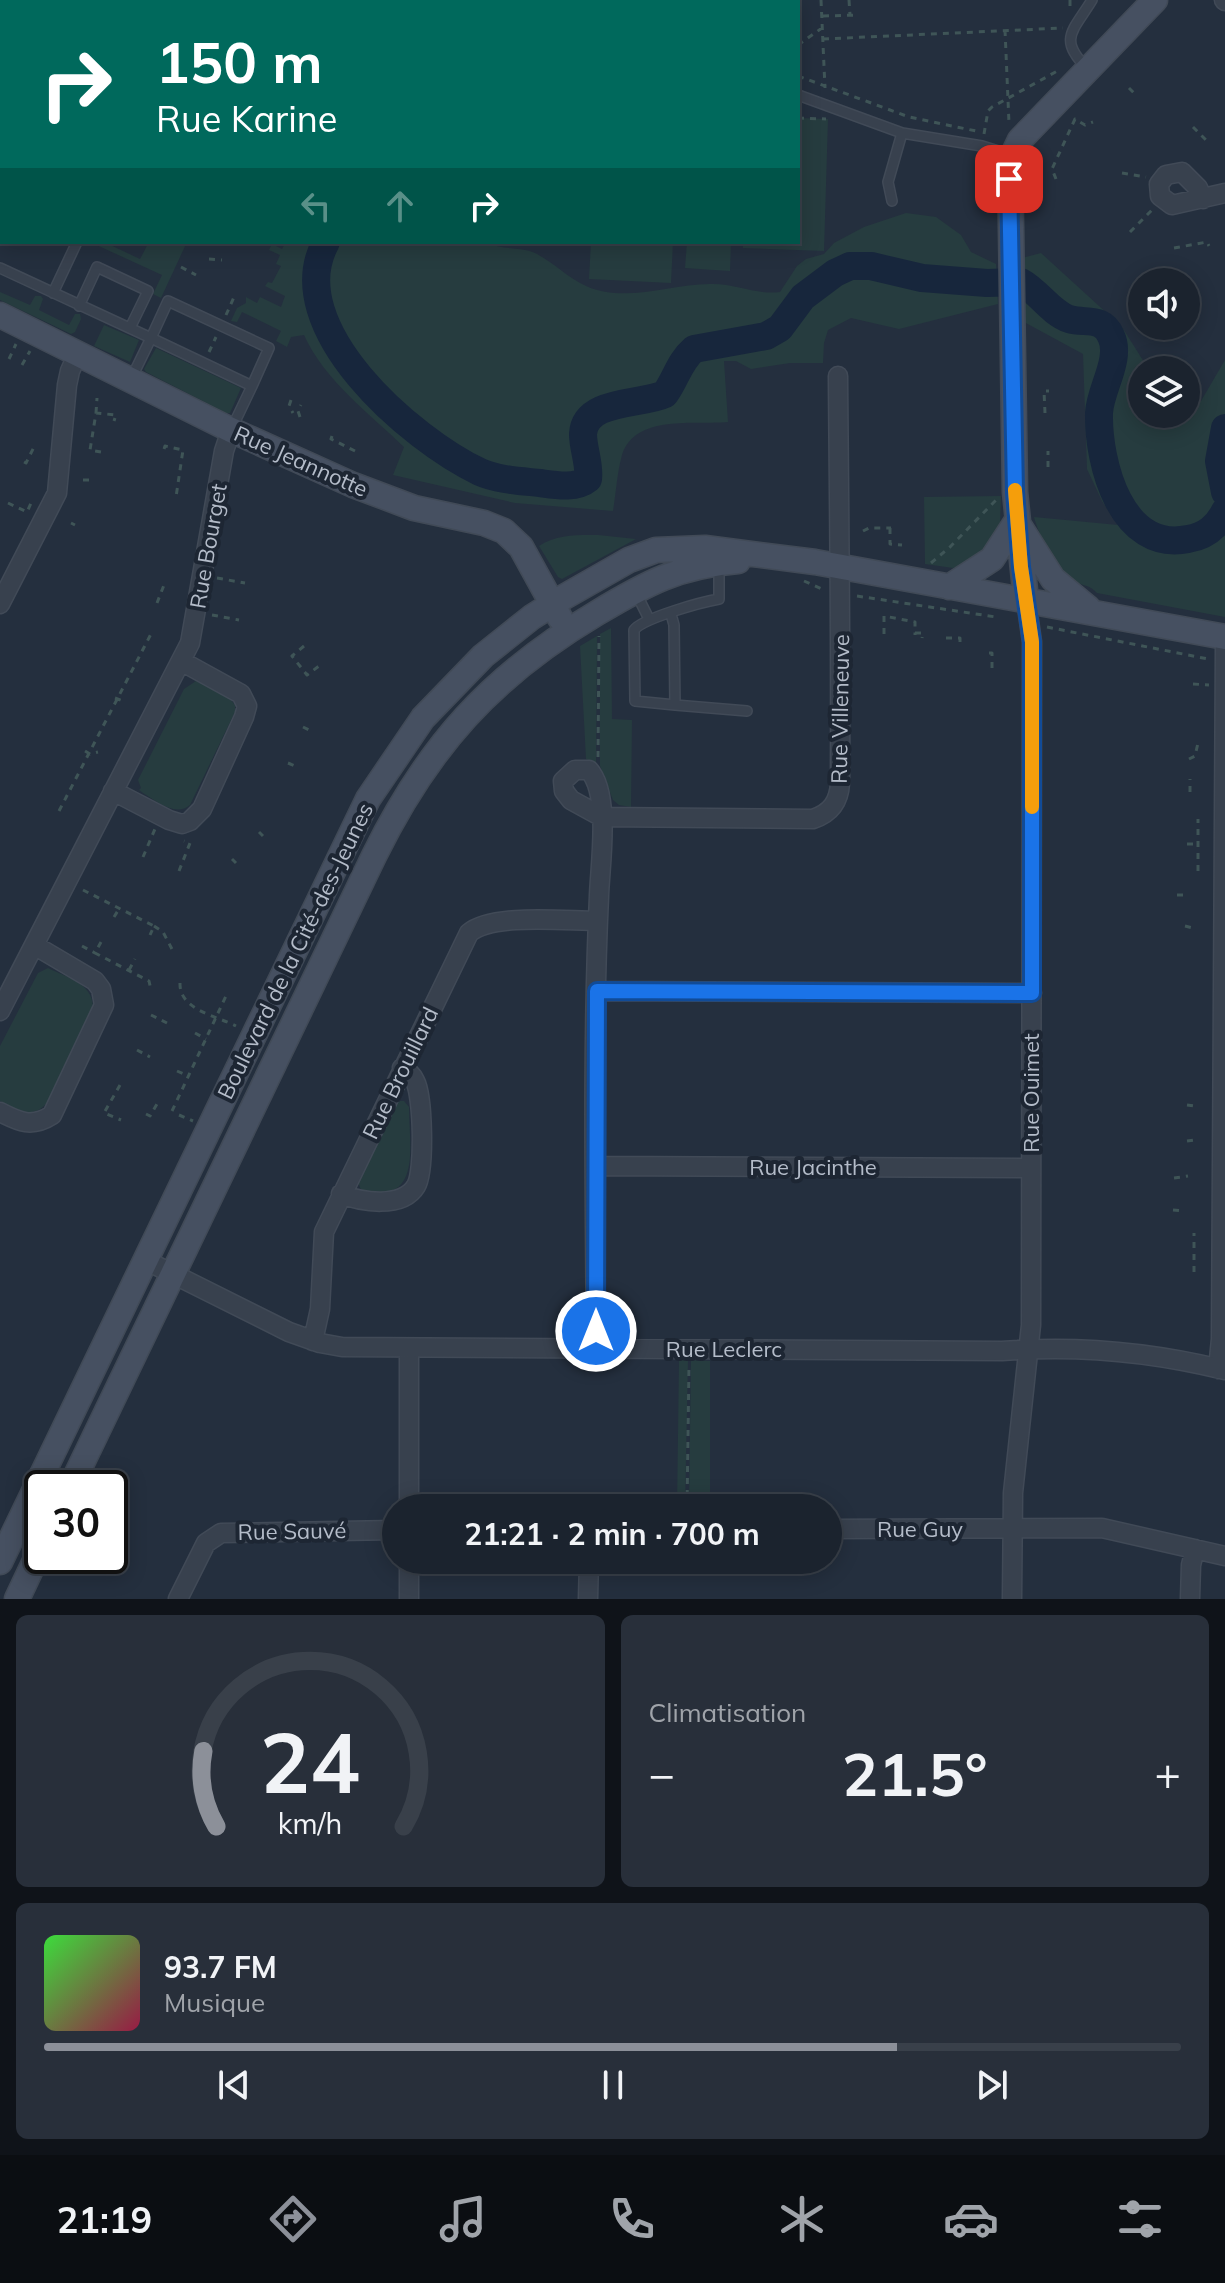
<!DOCTYPE html>
<html lang="fr">
<meta charset="utf-8">
<style>
:root{--surface:#1b232e;--page:#282f3a;--text:#f1f3f6;--muted:#a0a4aa;--line:#39404a;--accent:#8c9099}
body{margin:0;font-family:Mulish,sans-serif;background:var(--page);color:var(--text);height:100vh;display:flex;flex-direction:column;font-size:30px;white-space:nowrap}
*{box-sizing:border-box;margin:0}
p{font-size:26px;color:var(--muted)}
.icon{flex:none;width:44px;height:44px;fill:none;stroke:currentColor;stroke-width:2;stroke-linecap:round;stroke-linejoin:round}
.map{position:relative;height:1599px;overflow:hidden}
.drawer{display:flex;flex-direction:column;gap:16px;padding:16px;background:#0f1319;flex:1}
.drawer>*{flex:none}
.guide{position:absolute;left:0px;top:0px;width:800px;height:244px;box-shadow:0 4px 20px #0003,0 0 0 2px var(--line);background:#00695c;color:#fff;overflow:hidden}
.buttons{position:absolute;left:1128px;top:268px;display:grid;gap:16px}
.buttons a{display:grid;place-items:center;width:72px;height:72px;border-radius:50%;background:var(--surface);box-shadow:0 4px 20px #0003,0 0 0 2px var(--line);font-size:40px}
.speed{position:absolute;left:24px;top:1470px;display:flex;gap:16px;font-size:40px;font-weight:700;text-align:center}
.speed>*{display:grid;place-content:center;width:104px;height:104px;border-radius:50%;background:var(--surface);box-shadow:0 4px 20px #0003,0 0 0 2px var(--line);line-height:1}
.speed .limit{border:4px solid #111;border-radius:12px;background:#fff;color:#111}
.pin{position:absolute;display:grid;place-items:center;width:68px;height:68px;color:#fff;margin:-34px;border-radius:16px;box-shadow:0 4px 12px #0006}
.me{position:absolute;width:88px;margin:-44px;rotate:0deg;stroke-linejoin:round;filter:drop-shadow(0 0 6px #0008)}
.turn{display:flex;align-items:center;gap:28px;height:168px;padding:0 24px;font-size:36px}
.turn .icon{width:104px;height:104px;stroke-width:2.5}
.turn b{display:block;font-size:56px;line-height:68px}
.lanes{display:flex;align-items:center;height:76px;padding:0 24px;background:#0003;justify-content:center;gap:40px;direction:ltr}
.lanes .off{opacity:.35}
.big{font-size:60px;font-weight:700;line-height:1.1}
.drawer .widget{flex:1;display:flex;flex-direction:column;justify-content:center;gap:12px;min-width:0;padding:0 28px;border-radius:12px;background:var(--page)}
.drawer .dial{align-items:center;gap:0}
.dial svg{height:208px;overflow:visible;fill:none;stroke:var(--line);stroke-width:7;stroke-linecap:round;text-anchor:middle}
.dial text{fill:var(--text);stroke:none}
.song{display:flex;align-items:center;gap:24px}
.cover{width:96px;height:96px;border-radius:12px;background:linear-gradient(135deg,hsl(120 70% 55%),hsl(340 70% 35%))}
.played{height:8px;border-radius:4px;background:linear-gradient(90deg,var(--accent) 75%,var(--line) 75%)}
.keys{display:flex;justify-content:space-around;direction:ltr}
.heat{display:flex;justify-content:space-between;align-items:center;font-size:44px;direction:ltr}
.drawer .tiles{flex:1;display:grid;gap:16px;grid-template-columns:1fr 1fr}
.widget:last-child{grid-column:span 2}
.trip{position:absolute;left:382px;top:1494px;width:460px;height:80px;border-radius:40px;background:var(--surface);box-shadow:0 4px 20px #0003,0 0 0 2px var(--line);font-weight:700;line-height:80px;text-align:center}
.dock{display:flex;height:128px;justify-content:space-around;align-items:center;background:#0b0e12;color:var(--muted)}
.dock .icon{width:56px;height:56px}
.dock .selected{color:var(--accent)}
.dock b{font-size:36px;color:var(--text)}
.map>svg:first-child{display:block}
.green{fill:#263c3f}
.lines{fill:none;stroke-linecap:round;stroke-linejoin:round}
.river{stroke:#17263c;stroke-width:28}
.lane-casing{stroke:#414a57;stroke-width:12}
.street-casing{stroke:#414a57;stroke-width:21}
.secondary-casing{stroke:#414a57;stroke-width:27}
.path{stroke:#3f5557;stroke-width:3;stroke-dasharray:6 6;stroke-linecap:butt}
.lane{stroke:#38414e;stroke-width:9}
.street{stroke:#38414e;stroke-width:18}
.secondary{stroke:#465061;stroke-width:24}
.route-casing{stroke:#114b97;stroke-width:20}
.route{stroke:#1a73e8;stroke-width:14}
.slow{stroke:#f59e0b;stroke-width:14}
.labels{text-anchor:middle;stroke-width:8;stroke-linejoin:round;paint-order:stroke}
.street-label{font-size:22px;fill:#b4bcc9;stroke:#1d2633}
</style>
<div class="map">
<svg width="1225" height="1599" viewBox="0 0 1225 1599">
<rect width="100%" height="100%" fill="#242f3e"/>
<path class="green" d="M798 118 828 119 824 251 743 248V242H798Z
M906 213 936 217 961 235 971 252 996 264 998 304 899 329 851 318 828 330 824 343 823 363H790L751 369 736 361H724L728 422C695 425 635 414 622 455 617 473 616 493 613 511L515 503 393 475 404 447C369 413 325 381 304 335L291 337 287 347 276 341 281 331 242 312 237 322 231 321 237 308 246 303V297L257 303 260 297 281 307 285 296 265 286 268 282 272 283 281 266 276 264 280 255 269 250 272 244 282 249 286 242H488C502 251 520 246 535 253 553 262 568 278 586 286 627 304 671 283 713 284 737 284 756 295 780 292L797 266 806 259 824 254 834 243 864 227Z
M90 242H104L140 259 149 242H187L161 298 153 294 162 275Z
M591 242H673L671 283 589 279Z
M687 242H731L730 271 685 268Z
M1041 253 1122 327 1149 370H1142V414H1186V408L1201 401 1225 360V617L1097 593C1090 585 1084 586 1075 582 1056 572 1039 536 1034 517L1118 525 1102 501 1087 469 1083 354 1024 322 1022 258Z
M0 292 30 305 35 296H41L43 299 39 310 69 325 75 314H80L81 319 75 332 71 334 0 300Z
M104 325 139 340 130 362 94 346Z
M156 348 241 388 230 413H226L146 372 144 369Z
M1001 496 1000 525 992 544 964 565 953 568 925 564 924 497Z
M598 535 636 539 562 579 558 577 539 546C557 534 578 535 598 535Z
M611 628 612 719 632 720 631 807 619 805 613 800 600 766V634Z
M597 636 596 763 586 759 580 646Z
M196 681 229 698 235 705V712L190 805C176 817 157 802 143 793L139 790 141 788 138 780 184 689Z
M48 968C66 977 92 983 93 1006L47 1103C32 1120 17 1110 0 1101V1046L38 973Z
M400 1101H404L409 1107C409 1145 423 1207 361 1190L358 1182 396 1104Z
M679 1360H688L685 1508H677Z
M691 1360 710 1361V1508H689Z"/>
<g class="lines">
<path class="river" d="M201 0 203 2
M326 242C279 327 412 440 480 472 498 480 521 481 540 483 555 485 576 489 588 479 590 464 583 449 583 434 585 399 642 405 665 394 676 379 679 362 694 349L766 336 780 328 803 297 835 273 850 266H871L922 278 987 283 1021 282C1038 291 1051 313 1069 319 1086 324 1102 316 1111 336 1122 359 1100 389 1099 413 1098 463 1121 553 1188 539 1206 536 1217 527 1225 511
M1225 428 1219 461 1225 492"/>
<defs>
<path id="lane" d="M399 0 402 2
M450 0 452 2
M553 0 558 2
M0 1 2 2
M19 2 20 0
M93 2 94 0
M1087 68C1057 39 1074 30 1092 0
M798 95 902 133 982 146 1011 155
M0 139H2
M892 201 888 182 902 133
M0 268 151 338 131 379
M53 293 77 242
M79 306 97 267 148 291 130 328
M231 430 252 386 151 338 168 301 269 348 252 386
M636 593 649 619
M671 614 674 625 675 705 635 701 634 630C643 618 702 602 719 599V566
M675 705 747 711"/>
<path id="street" d="M1224 0 1225 1
M1203 199 1198 188 1182 172 1166 175 1159 184 1160 196 1172 205 1225 193
M0 604 57 493 67 385 70 371 78 353
M113 791 169 820 182 824 190 821 202 809 244 717 247 706 241 694 181 661
M597 991 1032 993
M0 1011 190 643 224 451 231 430
M0 1112C19 1122 32 1128 52 1115L104 1005 101 989 95 981 34 945
M596 1166 1031 1168
M341 1194C361 1202 402 1209 416 1186 425 1171 423 1096 415 1081 412 1074 408 1071 402 1068
M145 1260 289 1332 320 1343 342 1347 1002 1351C1077 1345 1152 1352 1225 1370
M313 1341 320 1309 324 1232 469 933C493 913 565 921 598 921
M409 1348V1508
M596 1348C595 1197 592 1046 599 896 600 864 611 795 589 770H575L563 781 564 791 571 800 602 817 813 819C831 813 839 802 840 783 841 647 839 511 838 376
M1218 1369 1221 1339 1225 647
M828 1529 1102 1528 1225 1556
M409 1560V1599
M178 1599 206 1543 221 1533 396 1530
M588 1599 589 1560
M1012 1599 1013 1493 1031 1325 1032 642 1026 600
M1190 1599 1191 1565 1195 1549"/>
<path id="secondary" d="M0 315 231 430 353 485 414 508 484 523 504 531 521 547 560 618
M1020 527 1053 579 1088 608
M949 587 992 559 1016 522
M1026 600 1015 492 1010 161 1020 140 1155 0
M70 1488 374 856C428 746 491 676 597 613 647 583 678 566 738 561
M0 1562 368 799 423 718 483 656 532 617 564 597 629 560 656 550 705 548 815 562 1225 637
M17 1599 42 1546"/>
</defs>
<use href="#lane" class="lane-casing"/>
<use href="#street" class="street-casing"/>
<use href="#secondary" class="secondary-casing"/>
<path class="path" d="M237 0 238 2
M274 0V2
M365 0 368 2
M473 0 475 2
M591 0 597 2
M821 0 825 88
M849 0 850 15
M1070 0V9
M246 2 248 0
M483 2 484 0
M671 2V0
M0 16 2 17
M823 16 859 15
M1005 30 1009 123
M823 39 1063 28
M798 45 822 28
M798 76 909 117 976 131
M1129 88 1136 95
M798 118 826 119
M1193 127 1207 141
M984 134 988 111 992 107 1061 69
M1122 173 1146 177
M0 177 2 178
M1056 179 1052 169 1075 119 1085 125 1093 122
M1130 232 1153 209
M1174 248 1207 242 1209 246
M209 259 222 260
M181 267 196 275
M226 315 234 297
M209 352 216 337
M9 359 16 344
M22 365 30 351
M291 400 289 406 293 413
M96 413 97 398
M1045 413 1044 391H1049
M300 417 298 411 301 405
M332 436 331 439 355 451
M164 449 165 446 183 450 176 497
M101 452 90 450 96 413 116 415 114 421
M24 462 26 463 35 445
M1048 467V451
M83 480H90
M8 503 27 512 31 503
M71 523 75 525
M890 528V544L902 545
M863 531 869 528H891
M931 563 950 547 997 499
M217 578 245 583
M804 581 822 589
M857 596 996 617
M157 603 164 585
M212 615 239 620
M1047 627 1208 659
M915 633H923L922 638
M884 634V616L915 622V635
M946 638H960V644
M304 646 292 656 307 675 319 666
M989 653H992V674
M1193 684 1209 685
M115 698 123 701
M303 727 311 731
M85 751 90 754 98 752
M598 757 599 636
M1189 759 1195 756 1198 743
M288 763 295 766
M1190 792V779
M59 811 152 632
M259 832 263 836
M1187 844H1198
M143 857 155 829
M232 859 236 863
M179 871 190 843 184 841
M1198 871V819
M83 890 154 926 150 935
M1177 895H1184
M114 917 119 909
M154 926 163 932 174 953
M1185 926 1193 928
M101 942 95 953 149 981 151 990
M82 946 95 953
M129 970 135 959
M180 983C179 1010 217 1016 236 1026
M151 1015 167 1023
M195 1033 206 1039
M137 1050 150 1057
M177 1071 188 1076
M120 1085 104 1113 121 1120
M1187 1105 1194 1106
M172 1111 226 996
M146 1114 150 1116 157 1104
M179 1115 193 1121
M1187 1141 1195 1140
M1174 1178 1188 1176
M1173 1210 1184 1211
M1194 1272V1233
M687 1508 689 1364"/>
<use href="#lane" class="lane"/>
<use href="#street" class="street"/>
<use href="#secondary" class="secondary"/>
</g>
<g class="lines">
<defs>
<path id="route" d="M596 1331 597 991 1032 993V642L1021 567 1015 492 1009 179"/>
</defs>
<use href="#route" class="route-casing"/>
<use href="#route" class="route"/>
<path class="slow" d="M1015 490 1021 567 1032 642V807"/>
</g>
<g class="labels">
<g class="street-label">
<text transform="translate(301 461) rotate(24)" y="8">Rue Jeannotte</text>
<text transform="translate(208 546) rotate(-80)" y="8">Rue Bourget</text>
<text transform="translate(840 709) rotate(-89)" y="8">Rue Villeneuve</text>
<text transform="translate(295 951) rotate(-64)" y="8">Boulevard de la Cité-des-Jeunes</text>
<text transform="translate(400 1073) rotate(-64)" y="8">Rue Brouillard</text>
<text transform="translate(1031 1093) rotate(-90)" y="8">Rue Ouimet</text>
<text x="813" y="1175">Rue Jacinthe</text>
<text x="724" y="1357">Rue Leclerc</text>
<text x="920" y="1537">Rue Guy</text>
<text transform="translate(292 1531) rotate(-1)" y="8">Rue Sauvé</text>
</g>
</g>
</svg>
<div class="buttons">
<a><svg class="icon" aria-label="sound" viewBox="0 0 24 24"><path d="M4 9h4l5-4v14l-5-4H4zM17 9q2 3 0 6"/></svg></a>
<a><svg class="icon" aria-label="layers" viewBox="0 0 24 24"><path d="M12 4l9 5-9 5-9-5zM3 14l9 5 9-5"/></svg></a>
</div>
<div class="speed"><div class="limit">30</div></div>
<div class="pin" style="left:1009px;top:179px;background:#d93025"><svg class="icon" aria-label="arrive" viewBox="0 0 24 24"><path d="M6 21V4h12l-3 4 3 4H6"/></svg></div>
<svg class="me" style="left:596px;top:1331px" viewBox="-20 -20 40 40"><circle r="17" fill="#1a73e8" stroke="#fff" stroke-width="3"/><path d="M0-11L8 9 0 5-8 9z" fill="#fff"/></svg>
<div class="trip">21:21 · 2 min · 700 m</div>
<div class="guide">
<div class="turn"><svg class="icon" aria-label="right" viewBox="0 0 24 24"><path d="M7 20v-9h11M14 6l5 5-5 5"/></svg><div><b>150 m</b>Rue Karine</div></div>
<div class="lanes"><svg class="icon off" aria-label="left" viewBox="0 0 24 24"><path d="M17 20v-9H6M10 6l-5 5 5 5"/></svg><svg class="icon off" aria-label="ahead" viewBox="0 0 24 24"><path d="M12 20V5M6 11l6-6 6 6"/></svg><svg class="icon" aria-label="right" viewBox="0 0 24 24"><path d="M7 20v-9h11M14 6l5 5-5 5"/></svg></div>
</div>
</div>
<section class="drawer">
<div class="tiles">
<div class="widget dial"><svg viewBox="0 0 100 80">
<path d="M14 69A42 42 0 1 1 86 69"/>
<path d="M14 69A42 42 0 0 1 9 40" stroke="#8c9099"/>
<text x="50" y="56" font-size="32" font-weight="700">24</text>
<text x="50" y="72" font-size="11">km/h</text>
</svg></div>
<div class="widget"><p>Climatisation</p>
<div class="heat"><a>−</a><b class="big">21.5°</b><a>+</a></div>
</div>
<div class="widget">
<div class="song"><i class="cover"></i><div><b>93.7 FM</b><p>Musique</p></div></div>
<div class="played"></div>
<div class="keys"><svg class="icon" aria-label="previous" viewBox="0 0 24 24"><path d="M18 5L8 12l10 7zM5 5v14"/></svg><svg class="icon" aria-label="pause" viewBox="0 0 24 24"><path d="M8 5v14M16 5v14"/></svg><svg class="icon" aria-label="next" viewBox="0 0 24 24"><path d="M6 5l10 7-10 7zM19 5v14"/></svg></div>
</div>
</div>
</section>
<nav class="dock">
<b>21:19</b>
<svg class="icon selected" aria-label="directions" viewBox="0 0 24 24"><path d="M12 3l9 9-9 9-9-9zM9 14v-3h6M13 9l2 2-2 2"/></svg>
<svg class="icon" aria-label="music" viewBox="0 0 24 24"><path d="M9 18V5l10-2v13"/><circle cx="6" cy="18" r="3"/><circle cx="16" cy="16" r="3"/></svg>
<svg class="icon" aria-label="phone" viewBox="0 0 24 24"><path d="M5 4h4l2 5-3 2q2 4 5 5l2-3 5 2v4C11 20 4 13 5 4z"/></svg>
<svg class="icon" aria-label="climate" viewBox="0 0 24 24"><path d="M12 3v18M4 7l16 10M4 17L20 7"/></svg>
<svg class="icon" aria-label="car" viewBox="0 0 24 24"><path d="M5 17H2v-5l4-1 3-4h7l3 4 3 1v5h-3M9 17h6M6 11h13"/><circle cx="7" cy="17" r="2"/><circle cx="17" cy="17" r="2"/></svg>
<svg class="icon" aria-label="filters" viewBox="0 0 24 24"><path d="M4 7h16M4 17h16"/><circle cx="9" cy="7" r="2"/><circle cx="15" cy="17" r="2"/></svg>
</nav>
